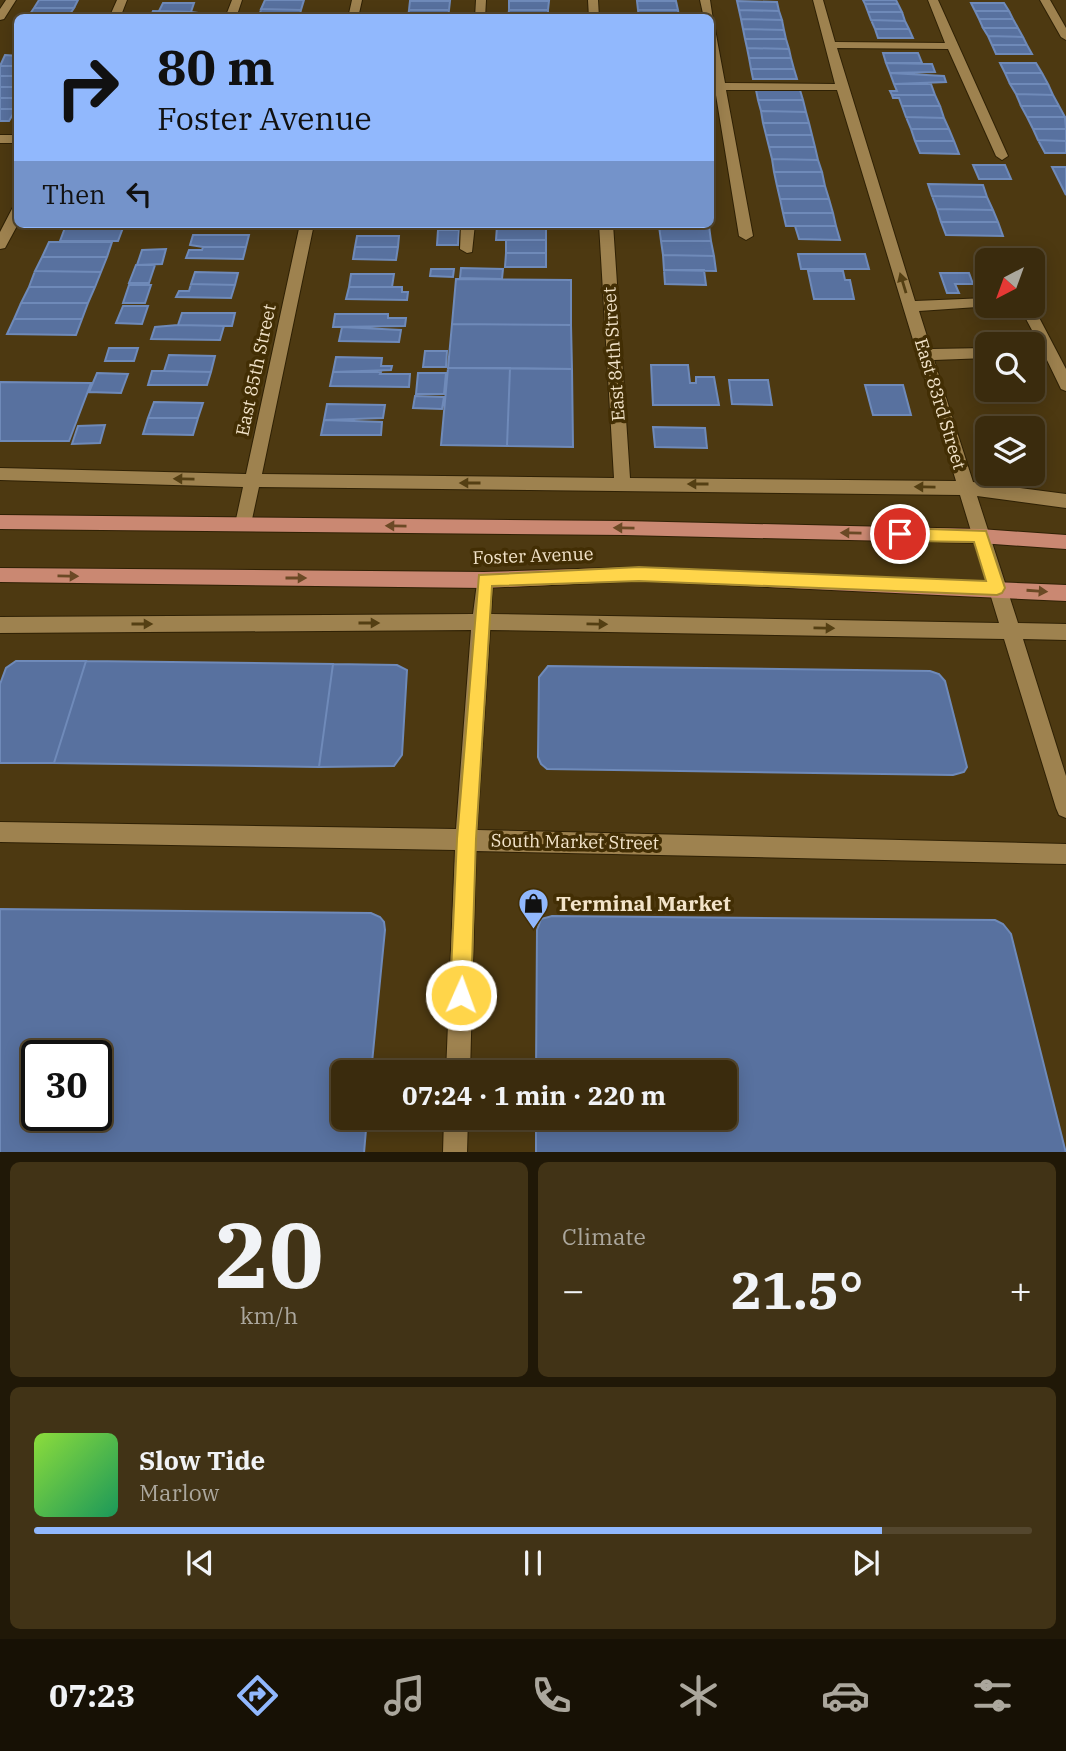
<!DOCTYPE html>
<meta charset="utf-8">
<style>
:root{--surface:#3a2b0d;--page:#413316;--text:#f1f3f6;--muted:#aba79d;--line:#54472e;--accent:#91b8fd}
body{margin:0;font-family:"IBM Plex Serif",serif;background:var(--page);color:var(--text);height:100vh;display:flex;flex-direction:column;font-size:26px;white-space:nowrap}
*{box-sizing:border-box;margin:0}
p{font-size:23px;color:var(--muted)}
.icon{flex:none;width:38px;height:38px;fill:none;stroke:currentColor;stroke-width:2;stroke-linecap:round;stroke-linejoin:round}
.map{position:relative;height:1152px;overflow:hidden}
.drawer{display:flex;flex-direction:column;gap:10px;padding:10px;background:#201807;flex:1}
.drawer>*{flex:none}
.top-card{position:absolute;left:14px;top:14px;width:700px;height:214px;border-radius:10px;box-shadow:0 4px 18px #0003,0 0 0 2px var(--line);background:#91b8fd;color:#111;overflow:hidden}
.needle{width:46px;rotate:221deg}
.tools{position:absolute;left:975px;top:248px;display:grid;gap:14px}
.tools a{display:grid;place-items:center;width:70px;height:70px;border-radius:10px;background:var(--surface);box-shadow:0 4px 18px #0003,0 0 0 2px var(--line);font-size:35px}
.speed{position:absolute;left:21px;top:1040px;display:flex;gap:14px;font-size:35px;font-weight:700;text-align:center}
.speed>*{display:grid;place-content:center;width:91px;height:91px;border-radius:50%;background:var(--surface);box-shadow:0 4px 18px #0003,0 0 0 2px var(--line);line-height:1}
.speed .limit{border:4px solid #111;border-radius:10px;background:#fff;color:#111}
.pin{position:absolute;display:grid;place-items:center;width:60px;height:60px;color:#fff;margin:-30px;border:4px solid #fff;border-radius:50%;box-shadow:0 2px 7px #0007}
.me{position:absolute;width:77px;margin:-38px;rotate:2deg;stroke-linejoin:round;filter:drop-shadow(0 0 5px #0008)}
.turn{display:flex;align-items:center;gap:24px;height:147px;padding:0 28px;font-size:32px}
.turn .icon{width:91px;height:91px;stroke-width:2.5}
.turn b{display:block;font-size:49px;line-height:60px}
.then{display:flex;align-items:center;height:66px;padding:0 28px;background:#0003;gap:14px;font-size:26px}
.big{font-size:52px;font-weight:700;line-height:1.1}
.drawer .tile{flex:1;display:flex;flex-direction:column;justify-content:center;gap:10px;min-width:0;padding:0 24px;border-radius:10px;background:var(--page)}
.drawer .dial{align-items:center;gap:0}
.dial b{font-size:91px;line-height:1}
.song{display:flex;align-items:center;gap:21px}
.cover{width:84px;height:84px;border-radius:10px;background:linear-gradient(135deg,hsl(90 70% 55%),hsl(150 70% 35%))}
.played{height:7px;border-radius:4px;background:linear-gradient(90deg,var(--accent) 85%,var(--line) 85%)}
.keys{display:flex;justify-content:space-around;direction:ltr}
.heat{display:flex;justify-content:space-between;align-items:center;font-size:38px;direction:ltr}
.drawer .tiles{flex:1;display:grid;gap:10px;grid-template-columns:1fr 1fr}
.tile:last-child{grid-column:span 2}
.trip{position:absolute;left:331px;top:1060px;width:406px;height:70px;border-radius:10px;background:var(--surface);box-shadow:0 4px 18px #0003,0 0 0 2px var(--line);font-weight:700;line-height:70px;text-align:center}
.menu{display:flex;height:112px;justify-content:space-around;align-items:center;background:#171105;color:var(--muted)}
.menu .icon{width:49px;height:49px}
.menu .current{color:var(--accent)}
.menu b{font-size:32px;color:var(--text)}
.map>svg:first-child{display:block}
.building{fill:#58719f;stroke:#6f8ab9;stroke-width:2;fill-rule:evenodd}
.lines{fill:none;stroke-linecap:round;stroke-linejoin:round}
.minor-casing{stroke:#2f2105;stroke-width:2}
.major-casing{stroke:#2f2105;stroke-width:2}
.minor{fill:#9e824f;fill-rule:evenodd}
.major{fill:#ca8872;fill-rule:evenodd}
.oneway{fill:#543f13}
.oneway2{fill:#6b4925}
.route{fill:#ffd54a;stroke:#a68a30;stroke-width:2}
.labels{text-anchor:middle;stroke-width:7;stroke-linejoin:round;paint-order:stroke}
.street-label{font-size:18px;fill:#f3e4ca;stroke:#422e04}
.near-poi-label{font-size:21px;font-weight:bold;fill:#f3e4ca;stroke:#422e04;text-anchor:start}
</style>
<div class="map">
<svg width="1066" height="1153" viewBox="0 0 1066 1153">
<rect width="100%" height="100%" fill="#4d3911"/>
<path class="building" d="M39 0H78L74 8H34Z
M265 0H304L301 10 261 9Z
M863 0H896L898 4H865Z
M410 1H450L449 10H409Z
M509 1H549L548 10H509Z
M637 1H676L678 10H638Z
M737 1 777 2 779 11 739 10Z
M163 3H194L191 12 159 11Z
M971 3H1004L1009 11H975Z
M865 4H898L902 12H868Z
M34 8H74L68 17H28Z
M261 9 301 10 299 18H259Z
M409 10H449L448 18H408Z
M509 10H548V18H508Z
M638 10H678L679 18H639Z
M739 10 779 11 782 20 741 19Z
M153 11 191 12 199 13 197 18H150Z
M975 11H1009L1013 19H979Z
M868 12H902L905 21 871 20Z
M741 19 782 20 784 30 743 29Z
M979 19H1013L1018 28H983Z
M871 20 905 21 909 29H875Z
M983 28H1018L1023 37 988 36Z
M743 29 784 30 786 39H745Z
M875 29H909L913 38H878Z
M988 36 1023 37 1027 45H992Z
M745 39H786L789 49 747 48Z
M992 45H1027L1032 54H996Z
M747 48 789 49 791 58H749Z
M883 53H918L922 63H886Z
M5 55 18 56V66H0Z
M749 58H791L794 69H751Z
M886 63 932 64 935 72 890 73Z
M1000 63H1036L1042 73H1005Z
M0 66H18V76H0Z
M751 69H794L797 79H753Z
M890 73 944 76 946 82 894 84Z
M1005 73H1042L1048 84H1010Z
M0 76H18V87H0Z
M894 84H931L935 95H892L890 91H897Z
M1010 84H1048L1053 95 1016 94Z
M0 87H18V98H0Z
M756 90H800L803 100H758Z
M1016 94 1053 95 1059 106H1021Z
M892 95H935L940 106H902L899 98H893Z
M0 98H18L16 109H0Z
M758 100H803L806 112 761 111Z
M902 106H940L944 118 906 117Z
M1021 106H1059L1065 117H1027Z
M0 109H16L9 121H0Z
M761 111 806 112 809 123H763Z
M906 117 944 118 949 129H911Z
M1027 117H1065L1066 129H1033Z
M763 123H809L812 135H766Z
M911 129H949L954 141H915Z
M1033 129H1066V141L1038 140Z
M766 135H812L815 147H769Z
M1038 140 1066 141V153H1045Z
M915 141H954L959 154 920 153Z
M769 147H815L818 160 772 159Z
M772 159 818 160 822 172H774Z
M973 165H1005L1011 179H979Z
M1052 167H1066V195Z
M774 172H822L825 186H777Z
M928 184 983 185 987 197 932 196Z
M777 186H825L829 199H780Z
M932 196 987 197 993 210 937 209Z
M780 199H829L833 213H783Z
M937 209 993 210 998 222H941Z
M783 213H833L836 226H786Z
M941 222H998L1003 236 946 235Z
M659 224H709V226H659Z
M66 225H124L118 241H60Z
M497 226H546V240H496Z
M659 226H709L711 241H661Z
M795 226H836L840 240 799 239Z
M438 230H459L458 245H437Z
M193 235H249L246 247H203L190 245Z
M357 236H399L398 247H355Z
M506 240H546V253H506Z
M661 241H711L714 256 663 255Z
M49 242H112L107 257H42Z
M203 247H246L243 259 186 258 189 250H202Z
M355 247H398L396 260 353 259Z
M166 249 162 264 137 265 142 250Z
M506 253H546V267H505Z
M798 254H865L869 269H801Z
M663 255 714 256 716 271 664 270Z
M42 257H107L101 272 35 271Z
M136 265H155L149 283H129Z
M461 268 503 269 502 279 460 278Z
M431 269H454L453 277 430 276Z
M664 270H704L706 285 665 284Z
M35 271 101 272 95 287H29Z
M808 271H843L845 280H850L854 299H814Z
M195 272 238 273 235 285 191 284Z
M940 273H969L973 284H955L959 293H947Z
M351 274H394L392 287H349Z
M456 279 571 280V325L452 324Z
M191 284 235 285 231 298 176 297 179 291H189Z
M129 285H151L145 303H123Z
M29 287H95L88 303H21Z
M349 287H402V292H408L407 300 346 299Z
M21 303H88L82 319H14Z
M123 306H148L142 324 116 323Z
M182 313H235L232 326 178 325Z
M335 314H388V318H406L405 326 333 327Z
M14 319H82L76 335 7 334Z
M452 324 571 325 572 369 448 368Z
M178 325 224 326 220 340 151 339 155 327Z
M342 327 401 330 399 342 339 341Z
M109 348H138L134 361H105Z
M425 351H447L446 367H423Z
M169 355 215 356 211 372 164 371Z
M336 357 382 358 381 366H392L391 370 333 372Z
M651 365H688L690 383H696V377H714L719 405H653Z
M448 368H510L507 446 441 445Z
M510 368 572 369 573 447 507 446Z
M152 371H164L211 372 207 385H148Z
M333 372H381L380 374H410L409 387 330 386Z
M97 373 128 374 121 393 89 392Z
M418 373H446L444 394H416Z
M729 380H768L772 405 732 404Z
M0 382 90 383H91L69 441H0Z
M865 385H903L911 415H873Z
M415 396 444 397 442 409 413 408Z
M154 402 203 403 198 418H148Z
M327 404 385 405 383 418 324 420Z
M148 418H198L193 435 143 434Z
M324 420 382 422 381 435H321Z
M105 425 100 443 72 444 78 426Z
M653 427 705 428 707 448 655 447Z
M16 661H86L54 763H0V684L6 668Z
M86 661 333 664 319 767 54 763Z
M333 664 397 665 407 670 402 755 394 766 319 767Z
M548 666 930 671 939 674 945 681 967 767 964 772 953 775 547 769 541 764 538 757 539 677Z
M0 909 371 913 380 917 384 922 385 930 371 1073H343V1118H367L364 1153H0ZM37 1055H96V1115H37Z
M552 916 995 920 1003 924 1011 934 1066 1153H536V1118H724V1073H536L537 930 541 919Z"/>
<g class="lines">
<defs>
<path id="minor" d="M6 0H16L4 19 0 20V9Z
M117 0H127L120 18H109Z
M232 0H242L236 18H225Z
M352 0H362L358 18H348Z
M476 0H486L485 18H475Z
M588 0H598L599 18H589Z
M700 0H710L713 20 704 18Z
M813 0H823L835 42 945 43 928 0H938L1008 156 1002 160 996 156 948 49 837 48 915 301 987 298V306H992L919 311 931 349 987 348V358L934 360 973 482 1066 494V508L977 496 1018 623 1066 624V640L1023 639 1066 776V818L1059 815 1056 808 1004 639 490 630 477 830 1066 844V864L476 851 470 1073H446L455 850 0 842V822L456 829 471 630 0 633V617L473 614 478 575 484 572 490 575 493 580 491 614 999 623 960 495 259 487 251 524 249 529H237L235 524 243 487 0 480V468L246 474 300 224H314L262 474 614 478 599 224H613L630 478 956 481 837 90H726L753 236 746 240 739 236 715 89H710V83H714L710 26 715 29 725 83 835 84Z
M1040 0H1050L1066 28V40L1061 37Z
M0 135H18V143H0Z
M18 206V224L5 248 0 249V232L13 207Z
M461 224H475L472 252 467 253 460 249Z
M1019 306H1033L1066 369V391L1061 389 1045 356H1032V346L1040 345Z
M444 1118H468L467 1153H443Z"/>
<path id="major" d="M0 515 624 521 980 529 1066 535V549L980 543 624 535 0 529Z
M639 567 1066 585V601L639 581 484 588 0 582V568L484 572Z"/>
</defs>
<use href="#minor" class="minor-casing"/>
<use href="#major" class="major-casing"/>
<use href="#minor" class="minor"/>
<use href="#major" class="major"/>
</g>
<defs><path id="oneway-solid" d="M-6-.8H1V-3.2L6.5 0L1 3.2V.8H-6Z" transform="scale(1.75)"/></defs>
<g class="oneway">
<use href="#oneway-solid" transform="translate(903 283) rotate(-107)"/>
<use href="#oneway-solid" transform="translate(184 479) rotate(-179)"/>
<use href="#oneway-solid" transform="translate(470 483) rotate(-180)"/>
<use href="#oneway-solid" transform="translate(698 484) rotate(-180)"/>
<use href="#oneway-solid" transform="translate(925 487) rotate(-179)"/>
<use href="#oneway-solid" transform="translate(369 623)"/>
<use href="#oneway-solid" transform="translate(142 624)"/>
<use href="#oneway-solid" transform="translate(597 624) rotate(1)"/>
<use href="#oneway-solid" transform="translate(824 628) rotate(1)"/>
</g>
<g class="oneway2">
<use href="#oneway-solid" transform="translate(396 526) rotate(-179)"/>
<use href="#oneway-solid" transform="translate(624 528) rotate(-179)"/>
<use href="#oneway-solid" transform="translate(851 533) rotate(-179)"/>
<use href="#oneway-solid" transform="translate(68 576) rotate(1)"/>
<use href="#oneway-solid" transform="translate(296 578)"/>
<use href="#oneway-solid" transform="translate(1037 591) rotate(4)"/>
</g>
<path class="route" d="M900 528 986 531 1005 588 1002 593 997 595 639 581 492 586 476 839 471 995 468 1002 461 1005 453 1002 450 995 457 839 479 575 639 567 986 581 974 542 900 541 892 534Z"/>
<defs>
<symbol id="shop-pin" viewBox="-11 -11 22 30"><path d="M0 17L-7.5 6A9.5 9.5 0 1 1 7.5 6Z" fill="#91b8fd" stroke="#422e04"/><path d="M-5-2.5h2.3a2.7 3.5 0 0 1 5.4 0H5L5.5 6h-11ZM-1.5-2.5h3a1.5 2.3 0 0 0-3 0Z" fill="#111"/></symbol>
</defs>
<g fill-rule="evenodd">
<use href="#shop-pin" x="516" y="886" width="35" height="47"/>
</g>
<g class="labels">
<g class="street-label">
<text transform="translate(614 354) rotate(-94)" y="6">East 84th Street</text>
<text transform="translate(256 370) rotate(-78)" y="6">East 85th Street</text>
<text transform="translate(940 404) rotate(73)" y="6">East 83rd Street</text>
<text transform="translate(533 556) rotate(-2)" y="6">Foster Avenue</text>
<text transform="translate(575 842) rotate(1)" y="6">South Market Street</text>
</g>
<g class="near-poi-label">
<text x="556" y="911">Terminal Market</text>
</g>
</g>
</svg>
<div class="tools">
<a><svg class="needle" viewBox="-14 -14 28 28"><path d="M0-13l5 13h-10z" fill="#e53935"/><path d="M0 13l5-13h-10z" fill="#aba79d"/></svg></a>
<a><svg class="icon" aria-label="search" viewBox="0 0 24 24"><circle cx="10" cy="10" r="6"/><path d="M15 15l6 6"/></svg></a>
<a><svg class="icon" aria-label="layers" viewBox="0 0 24 24"><path d="M12 4l9 5-9 5-9-5zM3 14l9 5 9-5"/></svg></a>
</div>
<div class="speed"><div class="limit">30</div></div>
<div class="pin" style="left:900px;top:534px;background:#d93025"><svg class="icon" aria-label="arrive" viewBox="0 0 24 24"><path d="M6 21V4h12l-3 4 3 4H6"/></svg></div>
<svg class="me" style="left:461px;top:995px" viewBox="-20 -20 40 40"><circle r="17" fill="#ffd54a" stroke="#fff" stroke-width="3"/><path d="M0-11L8 9 0 5-8 9z" fill="#fff"/></svg>
<div class="trip">07:24 · 1 min · 220 m</div>
<div class="top-card">
<div class="turn"><svg class="icon" aria-label="right" viewBox="0 0 24 24"><path d="M7 20v-9h11M14 6l5 5-5 5"/></svg><div><b>80 m</b>Foster Avenue</div></div>
<div class="then">Then<svg class="icon" aria-label="left" viewBox="0 0 24 24"><path d="M17 20v-9H6M10 6l-5 5 5 5"/></svg></div>
</div>
</div>
<section class="drawer">
<div class="tiles">
<div class="tile dial"><b>20</b><p>km/h</p></div>
<div class="tile"><p>Climate</p>
<div class="heat"><a>−</a><b class="big">21.5°</b><a>+</a></div>
</div>
<div class="tile">
<div class="song"><i class="cover"></i><div><b>Slow Tide</b><p>Marlow</p></div></div>
<div class="played"></div>
<div class="keys"><svg class="icon" aria-label="previous" viewBox="0 0 24 24"><path d="M18 5L8 12l10 7zM5 5v14"/></svg><svg class="icon" aria-label="pause" viewBox="0 0 24 24"><path d="M8 5v14M16 5v14"/></svg><svg class="icon" aria-label="next" viewBox="0 0 24 24"><path d="M6 5l10 7-10 7zM19 5v14"/></svg></div>
</div>
</div>
</section>
<nav class="menu">
<b>07:23</b>
<svg class="icon current" aria-label="directions" viewBox="0 0 24 24"><path d="M12 3l9 9-9 9-9-9zM9 14v-3h6M13 9l2 2-2 2"/></svg>
<svg class="icon" aria-label="music" viewBox="0 0 24 24"><path d="M9 18V5l10-2v13"/><circle cx="6" cy="18" r="3"/><circle cx="16" cy="16" r="3"/></svg>
<svg class="icon" aria-label="phone" viewBox="0 0 24 24"><path d="M5 4h4l2 5-3 2q2 4 5 5l2-3 5 2v4C11 20 4 13 5 4z"/></svg>
<svg class="icon" aria-label="climate" viewBox="0 0 24 24"><path d="M12 3v18M4 7l16 10M4 17L20 7"/></svg>
<svg class="icon" aria-label="car" viewBox="0 0 24 24"><path d="M5 17H2v-5l4-1 3-4h7l3 4 3 1v5h-3M9 17h6M6 11h13"/><circle cx="7" cy="17" r="2"/><circle cx="17" cy="17" r="2"/></svg>
<svg class="icon" aria-label="filters" viewBox="0 0 24 24"><path d="M4 7h16M4 17h16"/><circle cx="9" cy="7" r="2"/><circle cx="15" cy="17" r="2"/></svg>
</nav>
